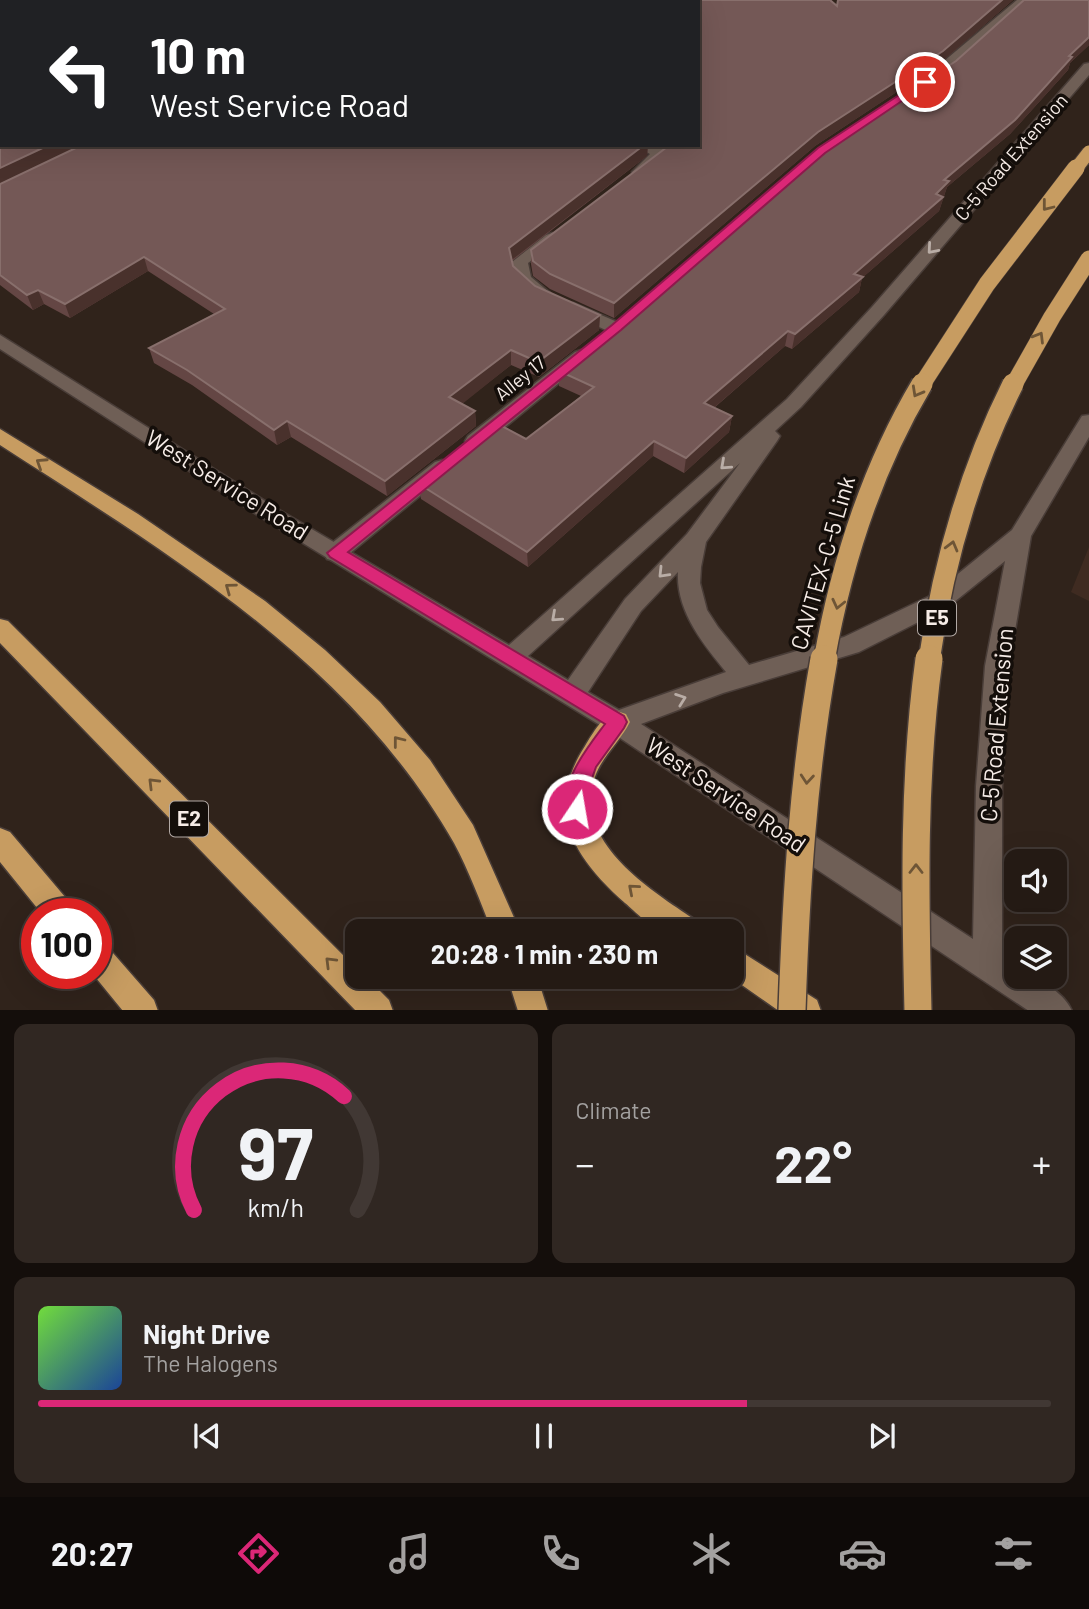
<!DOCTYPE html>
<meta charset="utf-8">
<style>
:root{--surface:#241a14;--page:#302722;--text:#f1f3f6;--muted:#a3a1a0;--line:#413834;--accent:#db2777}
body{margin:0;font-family:Barlow,sans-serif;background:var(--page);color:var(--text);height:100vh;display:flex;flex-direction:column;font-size:26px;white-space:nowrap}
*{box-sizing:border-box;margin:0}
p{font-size:23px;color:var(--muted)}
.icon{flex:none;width:38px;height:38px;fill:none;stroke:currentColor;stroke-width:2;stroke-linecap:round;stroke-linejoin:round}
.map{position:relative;height:1010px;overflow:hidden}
.panel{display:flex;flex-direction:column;gap:14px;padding:14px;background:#140e0b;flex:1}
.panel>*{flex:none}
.guide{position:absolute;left:0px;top:0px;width:700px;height:147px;box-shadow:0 7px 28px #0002,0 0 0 2px var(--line);background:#202124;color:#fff;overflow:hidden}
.fabs{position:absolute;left:1004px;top:849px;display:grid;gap:14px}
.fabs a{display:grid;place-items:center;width:63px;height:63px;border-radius:14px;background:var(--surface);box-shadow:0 7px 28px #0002,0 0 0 2px var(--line);font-size:35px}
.speed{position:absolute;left:21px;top:898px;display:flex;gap:14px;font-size:35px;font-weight:700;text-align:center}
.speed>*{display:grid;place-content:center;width:91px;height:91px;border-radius:50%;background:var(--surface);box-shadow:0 7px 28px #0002,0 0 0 2px var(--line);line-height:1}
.speed .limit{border:10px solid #d22;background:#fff;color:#111}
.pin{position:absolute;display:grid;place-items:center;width:60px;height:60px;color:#fff;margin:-30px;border:4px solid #fff;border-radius:50%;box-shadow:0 2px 7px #0007}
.me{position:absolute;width:77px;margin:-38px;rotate:12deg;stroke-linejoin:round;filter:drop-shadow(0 0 5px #0008)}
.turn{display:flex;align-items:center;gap:24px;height:147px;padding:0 35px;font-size:32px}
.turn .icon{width:91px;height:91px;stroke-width:2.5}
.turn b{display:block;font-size:49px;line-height:60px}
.big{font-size:52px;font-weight:700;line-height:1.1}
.panel .widget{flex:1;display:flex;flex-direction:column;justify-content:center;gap:10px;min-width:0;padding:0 24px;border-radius:14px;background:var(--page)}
.panel .dial{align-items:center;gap:0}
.dial svg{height:182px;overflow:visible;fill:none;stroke:var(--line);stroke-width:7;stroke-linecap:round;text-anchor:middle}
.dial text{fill:var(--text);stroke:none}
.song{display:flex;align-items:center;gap:21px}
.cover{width:84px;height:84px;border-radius:10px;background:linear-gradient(135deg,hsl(100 70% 55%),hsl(220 70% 35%))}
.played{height:7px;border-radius:4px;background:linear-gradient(90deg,var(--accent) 70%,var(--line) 70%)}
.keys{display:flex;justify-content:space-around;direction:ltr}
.heat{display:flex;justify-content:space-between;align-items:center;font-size:38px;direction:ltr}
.panel .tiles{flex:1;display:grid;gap:14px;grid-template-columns:1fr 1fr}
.widget:last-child{grid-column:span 2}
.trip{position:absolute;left:345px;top:919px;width:399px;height:70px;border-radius:14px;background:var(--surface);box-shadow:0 7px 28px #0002,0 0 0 2px var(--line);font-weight:700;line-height:70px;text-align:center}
.tab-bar{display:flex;height:112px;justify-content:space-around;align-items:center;background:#0e0a08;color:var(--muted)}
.tab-bar .icon{width:49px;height:49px}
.tab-bar .current{color:var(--accent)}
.tab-bar b{font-size:32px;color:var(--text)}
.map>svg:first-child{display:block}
.built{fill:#3f2b21}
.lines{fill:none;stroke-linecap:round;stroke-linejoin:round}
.minor-casing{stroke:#493d38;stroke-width:3}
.secondary-casing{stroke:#493d38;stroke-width:3}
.motorway-casing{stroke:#493d38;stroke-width:3}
.minor{fill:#6f5f56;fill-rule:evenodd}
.secondary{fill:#6f5f56;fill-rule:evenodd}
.motorway{fill:#c79c61;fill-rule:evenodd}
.motorway-bridge-far3-casing{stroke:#493d38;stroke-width:15;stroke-linecap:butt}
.motorway-bridge-far2-casing{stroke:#493d38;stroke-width:18;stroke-linecap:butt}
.motorway-bridge-far1-casing{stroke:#493d38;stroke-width:24;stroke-linecap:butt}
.motorway-bridge-casing{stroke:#493d38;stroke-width:30;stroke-linecap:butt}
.motorway-bridge-far3{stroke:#c79c61;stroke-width:13}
.motorway-bridge-far2{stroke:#c79c61;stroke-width:17}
.motorway-bridge-far1{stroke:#c79c61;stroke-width:21}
.motorway-bridge{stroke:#c79c61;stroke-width:27}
.wall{fill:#644644}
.shaded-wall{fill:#49312c}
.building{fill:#745856;stroke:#886f6c;stroke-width:2}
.oneway{stroke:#6e5536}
.oneway2{stroke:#b9ada6}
.route{fill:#db2777;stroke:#8e194d;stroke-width:2}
.labels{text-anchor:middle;stroke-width:7;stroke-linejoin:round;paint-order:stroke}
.far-street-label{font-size:19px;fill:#f6ece7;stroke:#140e0a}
.shield{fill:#140e0a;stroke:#b2a9a5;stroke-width:2}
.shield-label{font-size:21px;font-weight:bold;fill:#f6ece7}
.street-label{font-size:23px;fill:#f6ece7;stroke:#140e0a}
</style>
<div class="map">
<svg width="1089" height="1011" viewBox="0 0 1089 1011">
<rect width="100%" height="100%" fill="#30231b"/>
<path class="built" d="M1089 547V601L1071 592Z"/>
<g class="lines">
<defs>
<path id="minor" d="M1017 0H1030C1017 15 941 85 925 83V77Z
M634 145H654L663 149 664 159 644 175H634L632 172 650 154Z
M552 233 560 238 558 241 528 263 531 277 550 293 541 298 517 283 512 262 546 235Z
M573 303 622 324 625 328 622 332H610L567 312 564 308Z
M581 350 590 356 587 360 482 446H468L465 441 468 436 575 352Z
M442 460 449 462 452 467 449 472 343 559 335 561 327 559 324 553 327 547 435 462Z"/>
<path id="secondary" d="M1089 63V75L884 315 801 407 775 431 780 436 777 441 706 542 701 567 700 583 707 610 718 627 749 665 844 637 932 595 1012 530 1082 416 1089 415V437L1031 536 1009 666 1002 786V958L1017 967V976C1037 976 1064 992 1072 1011H1029L608 730 267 521 0 349V335L281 511 509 645 787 399 872 307 1084 64ZM740 463 687 534 625 599 568 680 528 656ZM1005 561 985 666 976 786 973 939 641 724 723 693 859 652 948 607ZM678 572C676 611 703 644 726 672L619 710 588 692 641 611Z"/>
<path id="motorway" d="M0 429 138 514 265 601 325 650 380 702 430 760 473 825 520 931H492C480 901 469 871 454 843 351 662 170 555 0 445Z
M0 619 8 621 357 969V976H365L389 1000 393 1011H356L0 643Z
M617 711 626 714 630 722C620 742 602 756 595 777 572 842 652 891 697 921L701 931C690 931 675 933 664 931 651 929 635 911 625 903 573 857 544 810 585 746 593 733 602 716 617 711Z
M0 828 10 832 71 904 75 914H42L0 862Z
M96 940 106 945 154 1000 158 1011H123L92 973H96Z
M732 946 817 1000 821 1011H779L729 976H732Z
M507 976H537L548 1011H518Z"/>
</defs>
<use href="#minor" class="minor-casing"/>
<use href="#secondary" class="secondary-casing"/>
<use href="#motorway" class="motorway-casing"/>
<use href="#minor" class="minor"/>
<use href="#secondary" class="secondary"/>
<use href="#motorway" class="motorway"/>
<defs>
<path id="motorway-bridge-far3" d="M1075 170 1089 152"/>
<path id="motorway-bridge-far2" d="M921 386 987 284 1076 168
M1013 386 1052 317 1089 259"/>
<path id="motorway-bridge-far1" d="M824 661C841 565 872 468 922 384
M929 661C943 564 969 472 1013 384"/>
<path id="motorway-bridge" d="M792 1011C796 893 803 776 824 659
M918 1011C915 893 913 776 929 659"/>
</defs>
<use href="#motorway-bridge-far3" class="motorway-bridge-far3-casing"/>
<use href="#motorway-bridge-far2" class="motorway-bridge-far2-casing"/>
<use href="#motorway-bridge-far1" class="motorway-bridge-far1-casing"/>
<use href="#motorway-bridge" class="motorway-bridge-casing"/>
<use href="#motorway-bridge-far3" class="motorway-bridge-far3"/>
<use href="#motorway-bridge-far2" class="motorway-bridge-far2"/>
<use href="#motorway-bridge-far1" class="motorway-bridge-far1"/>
<use href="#motorway-bridge" class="motorway-bridge"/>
</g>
<path class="wall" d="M0 0H830L837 5V0H1013L939 64 815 146 614 318 550 289 533 276 531 264V250L664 149V147L661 145H698V2H2V145H648L647 156 512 261 513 266 535 286 600 315 599 330 539 377 511 365 461 404 475 411 476 426 387 496 291 437 277 445 192 385 154 363 149 348 214 314 148 271 70 318 44 304 33 310 0 285Z
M1089 0V45L1070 63 1068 70 1010 134 947 187 939 211 862 278 859 292 792 349 785 346 714 408 732 416 729 432 684 473 653 456 528 567 421 499 419 484 526 439 581 396 559 386V371L956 61Z"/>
<path class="shaded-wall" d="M1002 0H1013L939 64 815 146 614 318V303L818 132Z
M1089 37V45L1070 63 1068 70 1010 134 947 187 939 211 862 278 859 292 792 349 795 334 854 274 936 194 944 180Z
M2 132V145H8L0 149V133Z
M49 145H84L0 184V168Z
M644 145H648L647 156 509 262V248Z
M144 257 148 271 70 318 65 304Z
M38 290 44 304 33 310 27 295Z
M600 315 599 330 539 377 538 362Z
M788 331 785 346 702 418 704 403Z
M511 350V365L451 413 449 397Z
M475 411 476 426 387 496 385 481Z
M732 416 729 432 684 473 686 458Z
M287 421 291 437 277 445 274 430Z
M654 441 653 456 528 567 527 552Z"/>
<path class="building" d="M0 0H830L837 6 838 0H1002L943 51 818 132 614 303 550 274 533 261 531 250 667 147V145H698V2H2V132L0 133Z
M1024 0H1089V37L1069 56 1072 57 1015 120 944 180 949 181 936 194 943 197 854 274 863 277 795 334 788 331 704 403 732 416 686 458 654 441 527 552 419 484 496 423 526 439 594 387 559 371 831 142 956 61Z
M4 145H49L0 168V147Z
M82 145H644L509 248 513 266 535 286 600 315 538 362 511 350 449 397 475 411 385 481 287 421 274 430 187 370 149 348 225 309 144 257 65 304 38 290 27 295 0 275V184Z"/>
<defs><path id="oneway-chevron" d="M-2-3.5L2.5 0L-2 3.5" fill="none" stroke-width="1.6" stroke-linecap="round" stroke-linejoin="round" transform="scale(1.75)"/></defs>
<g class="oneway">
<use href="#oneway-chevron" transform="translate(1047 206) rotate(128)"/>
<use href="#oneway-chevron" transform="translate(1039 337) rotate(-59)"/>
<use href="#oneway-chevron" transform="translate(917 392) rotate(119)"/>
<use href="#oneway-chevron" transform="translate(41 463) rotate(-147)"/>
<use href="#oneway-chevron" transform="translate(952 546) rotate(-75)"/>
<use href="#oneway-chevron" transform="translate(230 588) rotate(-144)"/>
<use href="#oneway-chevron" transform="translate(838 604) rotate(103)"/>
<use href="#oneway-chevron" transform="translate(398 741) rotate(-128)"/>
<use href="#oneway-chevron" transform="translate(807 779) rotate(95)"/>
<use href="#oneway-chevron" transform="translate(153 783) rotate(-135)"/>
<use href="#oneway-chevron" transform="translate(916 869) rotate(-90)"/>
<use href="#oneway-chevron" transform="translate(633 889) rotate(-139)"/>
<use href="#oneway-chevron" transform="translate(330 962) rotate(-135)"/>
</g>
<g class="oneway2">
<use href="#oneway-chevron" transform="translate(932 249) rotate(131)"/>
<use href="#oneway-chevron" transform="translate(725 465) rotate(138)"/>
<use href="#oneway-chevron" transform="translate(663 573) rotate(134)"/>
<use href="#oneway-chevron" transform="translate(556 617) rotate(138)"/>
<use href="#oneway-chevron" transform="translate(681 699) rotate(-20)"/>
</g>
<path class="route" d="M922 80 930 82 825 153 621 330 348 552 624 716 627 722 624 728 596 767 589 787 584 815 577 818 570 815C556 785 588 747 605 724L330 557 327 553 612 325 818 148Z"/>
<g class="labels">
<g class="far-street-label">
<text transform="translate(1011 157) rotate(-49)" y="7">C-5 Road Extension</text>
<text transform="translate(520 378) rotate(-39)" y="7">Alley 17</text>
</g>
<g class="shield">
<rect x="918" y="600.5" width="38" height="35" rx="5"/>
<rect x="170" y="801.5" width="38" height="35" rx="5"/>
</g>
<g class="shield-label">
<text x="937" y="625">E5</text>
<text x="189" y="826">E2</text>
</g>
<g class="street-label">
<text transform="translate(227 485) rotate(32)" y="8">West Service Road</text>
<text transform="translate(823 563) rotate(-74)" y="8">CAVITEX–C-5 Link</text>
<text transform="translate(997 725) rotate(-85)" y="8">C-5 Road Extension</text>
<text transform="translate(726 795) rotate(34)" y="8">West Service Road</text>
</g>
</g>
</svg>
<div class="fabs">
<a><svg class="icon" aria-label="sound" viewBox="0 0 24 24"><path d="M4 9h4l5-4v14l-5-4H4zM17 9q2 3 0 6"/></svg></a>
<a><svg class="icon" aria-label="layers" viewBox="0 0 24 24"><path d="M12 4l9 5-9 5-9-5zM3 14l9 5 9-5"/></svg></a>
</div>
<div class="speed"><div class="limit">100</div></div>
<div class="pin" style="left:925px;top:82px;background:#d93025"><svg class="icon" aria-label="arrive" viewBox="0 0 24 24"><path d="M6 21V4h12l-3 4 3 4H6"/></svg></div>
<svg class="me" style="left:577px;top:809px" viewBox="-20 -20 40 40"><circle r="17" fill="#db2777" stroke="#fff" stroke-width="3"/><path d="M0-11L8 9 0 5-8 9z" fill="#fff"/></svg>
<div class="trip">20:28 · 1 min · 230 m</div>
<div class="guide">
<div class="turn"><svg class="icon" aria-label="left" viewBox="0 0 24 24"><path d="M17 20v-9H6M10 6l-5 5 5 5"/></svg><div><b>10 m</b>West Service Road</div></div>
</div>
</div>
<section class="panel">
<div class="tiles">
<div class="widget dial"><svg viewBox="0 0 100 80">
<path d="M14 69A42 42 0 1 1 86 69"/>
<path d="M14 69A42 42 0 0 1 80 19" stroke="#db2777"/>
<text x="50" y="56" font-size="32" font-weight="700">97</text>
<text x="50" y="72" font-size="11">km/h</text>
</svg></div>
<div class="widget"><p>Climate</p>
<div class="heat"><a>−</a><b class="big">22°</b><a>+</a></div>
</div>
<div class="widget">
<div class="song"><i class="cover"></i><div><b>Night Drive</b><p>The Halogens</p></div></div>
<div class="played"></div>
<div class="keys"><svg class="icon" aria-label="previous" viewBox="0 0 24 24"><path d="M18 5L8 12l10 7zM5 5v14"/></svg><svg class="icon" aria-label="pause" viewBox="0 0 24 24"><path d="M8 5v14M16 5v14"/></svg><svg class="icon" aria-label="next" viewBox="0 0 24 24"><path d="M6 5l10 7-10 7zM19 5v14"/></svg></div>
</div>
</div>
</section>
<nav class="tab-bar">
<b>20:27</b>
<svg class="icon current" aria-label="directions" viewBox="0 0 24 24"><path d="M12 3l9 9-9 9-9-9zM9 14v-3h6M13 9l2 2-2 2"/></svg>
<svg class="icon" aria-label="music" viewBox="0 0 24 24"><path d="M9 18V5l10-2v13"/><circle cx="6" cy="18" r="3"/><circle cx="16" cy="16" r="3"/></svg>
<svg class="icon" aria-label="phone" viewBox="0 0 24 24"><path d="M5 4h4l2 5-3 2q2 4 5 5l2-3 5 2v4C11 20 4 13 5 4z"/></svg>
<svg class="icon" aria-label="climate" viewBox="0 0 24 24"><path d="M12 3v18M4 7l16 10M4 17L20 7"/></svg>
<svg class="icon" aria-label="car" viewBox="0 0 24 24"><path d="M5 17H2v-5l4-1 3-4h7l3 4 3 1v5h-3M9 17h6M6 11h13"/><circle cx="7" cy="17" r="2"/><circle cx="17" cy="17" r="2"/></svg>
<svg class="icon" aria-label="filters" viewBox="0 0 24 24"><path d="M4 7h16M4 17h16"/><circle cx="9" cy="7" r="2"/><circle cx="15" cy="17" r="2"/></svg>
</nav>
